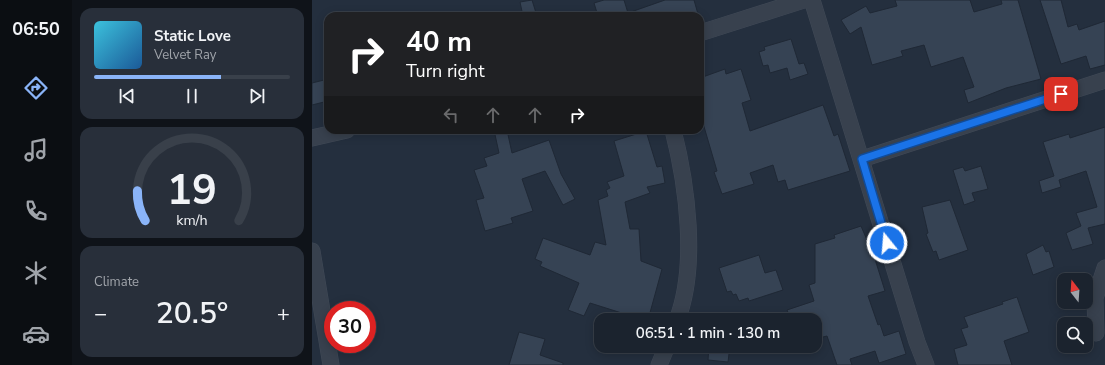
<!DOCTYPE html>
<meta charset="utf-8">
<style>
:root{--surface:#1b232e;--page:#282f3a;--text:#f1f3f6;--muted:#a0a4aa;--line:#39404a;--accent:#8ab4f8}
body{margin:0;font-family:"Nunito Sans",sans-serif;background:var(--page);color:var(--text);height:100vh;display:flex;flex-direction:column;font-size:15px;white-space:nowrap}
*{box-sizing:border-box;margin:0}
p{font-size:13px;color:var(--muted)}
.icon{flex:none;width:22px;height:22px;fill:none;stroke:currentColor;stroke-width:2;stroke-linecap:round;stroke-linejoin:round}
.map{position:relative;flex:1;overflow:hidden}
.sheet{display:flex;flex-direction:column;gap:8px;padding:8px;background:#0f1319;width:240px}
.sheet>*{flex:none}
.guide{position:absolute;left:12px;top:12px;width:380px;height:122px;border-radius:12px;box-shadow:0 2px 10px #0003,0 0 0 1px var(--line);background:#202124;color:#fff;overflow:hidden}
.needle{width:26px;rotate:343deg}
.fabs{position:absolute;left:745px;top:273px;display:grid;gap:8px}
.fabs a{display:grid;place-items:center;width:36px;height:36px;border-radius:8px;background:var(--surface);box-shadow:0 2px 10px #0003,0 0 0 1px var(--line);font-size:20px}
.speed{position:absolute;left:12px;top:301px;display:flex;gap:8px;font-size:20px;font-weight:700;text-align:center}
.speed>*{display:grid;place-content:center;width:52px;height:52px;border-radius:50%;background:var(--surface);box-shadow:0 2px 10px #0003,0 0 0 1px var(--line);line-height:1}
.speed .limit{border:6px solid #d22;background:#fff;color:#111}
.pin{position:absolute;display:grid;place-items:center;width:34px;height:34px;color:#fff;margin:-17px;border-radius:8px;box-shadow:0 2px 6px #0006}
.me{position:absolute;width:44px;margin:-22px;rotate:343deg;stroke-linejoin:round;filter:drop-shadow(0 0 3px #0008)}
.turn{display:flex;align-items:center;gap:14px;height:84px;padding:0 16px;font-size:18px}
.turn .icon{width:52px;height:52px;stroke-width:2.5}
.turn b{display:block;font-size:28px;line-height:34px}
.lanes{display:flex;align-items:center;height:38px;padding:0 16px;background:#0003;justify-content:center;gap:20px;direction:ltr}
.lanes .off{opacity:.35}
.big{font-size:30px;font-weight:600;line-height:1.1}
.sheet .card{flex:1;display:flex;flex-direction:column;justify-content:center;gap:6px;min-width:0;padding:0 14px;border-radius:12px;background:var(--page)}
.sheet .dial{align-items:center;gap:0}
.dial svg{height:104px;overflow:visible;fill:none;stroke:var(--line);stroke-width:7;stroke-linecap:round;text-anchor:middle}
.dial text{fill:var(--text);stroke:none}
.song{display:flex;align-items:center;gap:12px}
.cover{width:48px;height:48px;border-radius:6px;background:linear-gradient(135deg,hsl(190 70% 55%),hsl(210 70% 35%))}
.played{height:4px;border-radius:2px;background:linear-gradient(90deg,var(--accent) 65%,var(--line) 65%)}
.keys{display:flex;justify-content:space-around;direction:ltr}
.heat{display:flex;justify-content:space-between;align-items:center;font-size:22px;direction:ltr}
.trip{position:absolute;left:282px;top:313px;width:228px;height:40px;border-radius:12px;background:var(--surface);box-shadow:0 2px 10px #0003,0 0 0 1px var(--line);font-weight:600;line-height:40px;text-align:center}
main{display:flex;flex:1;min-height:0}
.dock{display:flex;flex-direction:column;width:72px;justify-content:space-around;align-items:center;background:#0b0e12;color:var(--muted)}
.dock .icon{width:28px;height:28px}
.dock .active{color:var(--accent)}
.dock b{font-size:18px;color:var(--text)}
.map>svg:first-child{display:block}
.building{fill:#364354;stroke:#1f2835}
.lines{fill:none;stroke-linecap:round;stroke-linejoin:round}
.minor-casing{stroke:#414a57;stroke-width:17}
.minor{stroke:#38414e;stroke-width:16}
.route-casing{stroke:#114b97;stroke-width:10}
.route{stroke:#1a73e8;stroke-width:7}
</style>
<main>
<nav class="dock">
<b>06:50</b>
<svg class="icon active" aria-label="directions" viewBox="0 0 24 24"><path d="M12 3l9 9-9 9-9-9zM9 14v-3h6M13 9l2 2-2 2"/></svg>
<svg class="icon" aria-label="music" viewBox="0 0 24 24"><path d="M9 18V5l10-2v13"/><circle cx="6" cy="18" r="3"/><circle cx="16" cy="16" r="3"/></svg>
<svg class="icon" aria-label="phone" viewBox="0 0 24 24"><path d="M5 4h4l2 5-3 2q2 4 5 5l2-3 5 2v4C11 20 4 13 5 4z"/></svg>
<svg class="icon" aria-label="climate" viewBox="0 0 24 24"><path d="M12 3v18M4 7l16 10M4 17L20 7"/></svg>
<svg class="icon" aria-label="car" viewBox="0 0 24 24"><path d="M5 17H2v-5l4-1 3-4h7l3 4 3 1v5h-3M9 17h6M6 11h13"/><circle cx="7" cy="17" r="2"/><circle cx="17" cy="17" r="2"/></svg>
</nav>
<section class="sheet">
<div class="card">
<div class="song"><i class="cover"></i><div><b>Static Love</b><p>Velvet Ray</p></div></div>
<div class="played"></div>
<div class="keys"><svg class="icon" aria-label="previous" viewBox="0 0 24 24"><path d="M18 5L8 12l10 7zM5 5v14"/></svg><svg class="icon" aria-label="pause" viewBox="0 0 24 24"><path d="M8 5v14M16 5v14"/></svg><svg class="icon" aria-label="next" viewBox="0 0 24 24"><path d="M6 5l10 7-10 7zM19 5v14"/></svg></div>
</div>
<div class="card dial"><svg viewBox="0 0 100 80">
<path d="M14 69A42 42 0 1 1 86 69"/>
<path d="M14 69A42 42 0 0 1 8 46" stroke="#8ab4f8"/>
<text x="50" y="56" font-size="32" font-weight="700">19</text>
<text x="50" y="72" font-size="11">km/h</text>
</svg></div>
<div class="card"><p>Climate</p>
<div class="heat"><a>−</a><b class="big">20.5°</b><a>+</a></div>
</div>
</section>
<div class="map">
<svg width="793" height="365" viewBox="0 0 793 365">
<rect width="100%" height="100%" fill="#242f3e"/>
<path class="building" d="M220 0 225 16H211L208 2Z
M292 0H312L316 13 353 0H382L386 14 378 16H286L282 3Z
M583 0H658L662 12 690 4 689 0H706L729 79 694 88 656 103 652 90 662 87 651 57 619 67 612 45 589 51 591 56 560 65 549 27 538 34 529 20 554 6 558 13 585 6Z
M728 0H749L756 27 765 24 767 30 793 21V65L778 69 774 56 749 64Z
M479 39 487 64 492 63 496 74 478 80 475 68 458 73 456 65 451 66 447 52 453 50 452 47Z
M413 69 414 74 429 69 439 100 430 103 438 131 511 105 522 136 526 134 538 171 476 190 473 180 466 182 461 165 438 173 442 184 410 194 402 172 405 171 388 113V78Z
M16 79V101L0 105V83Z
M793 127V224L776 228 781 244 760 250 754 233 769 226 764 213 785 207 774 171 747 180 749 187 730 193 727 181 742 176 731 142 757 134 758 138Z
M182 130H195L200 153 237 140 249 174 263 199 251 205 233 171 210 179 221 211 199 218 201 223 173 231 164 200 172 198 162 170 175 166 172 158 187 153Z
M334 131 345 167 350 166 353 183 335 187 338 193 313 202 318 229H327L329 261 350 269 336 320H315L316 315 278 303 272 316 256 310 267 283 228 266 230 262 223 259 231 238 278 255 283 242 294 245 286 200 296 196 294 190 298 188 295 182 312 176 302 141Z
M669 166 676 189 660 193 663 201 652 205 641 170 651 167 653 171Z
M638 200 656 250 627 260 624 251 621 252 614 234 616 233 610 207Z
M549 226 555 240H557L573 291 556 296 566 325 568 324 572 336 587 331 594 354 567 363 563 351 538 359 540 365H525L515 336 503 339V320H479L475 310 502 301 497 285 503 283V244L523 238 522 235Z
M731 245 734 252 737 251 742 267 721 275 714 254Z
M447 255 453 273 464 270 471 290 437 301 436 298 427 301 424 294 421 295 419 291 415 292 407 268Z
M705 297 717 332 692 341 700 365H646L642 349 655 345 649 329 656 327 652 317 691 304 690 302Z
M207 332 233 339 228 355 251 363V365H197Z
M397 346H418L416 362 396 360Z"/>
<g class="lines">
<defs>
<path id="minor" d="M500 0 605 342 614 365
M388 33 492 0
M361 130C375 185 386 266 365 320
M0 138 35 130
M550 159 793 80
M0 251 19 365
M784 333 783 298 793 268
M347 365 355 346"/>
</defs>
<use href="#minor" class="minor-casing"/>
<use href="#minor" class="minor"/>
</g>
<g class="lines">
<defs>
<path id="route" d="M575 243 550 159 749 94"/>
</defs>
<use href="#route" class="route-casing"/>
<use href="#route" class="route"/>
</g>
</svg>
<div class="fabs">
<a><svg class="needle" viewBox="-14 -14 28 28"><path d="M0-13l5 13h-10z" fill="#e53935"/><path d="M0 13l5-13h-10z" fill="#a0a4aa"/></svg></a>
<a><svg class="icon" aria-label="search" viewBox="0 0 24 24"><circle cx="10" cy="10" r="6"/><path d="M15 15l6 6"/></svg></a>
</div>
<div class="speed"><div class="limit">30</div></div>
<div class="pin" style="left:749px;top:94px;background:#d93025"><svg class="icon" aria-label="arrive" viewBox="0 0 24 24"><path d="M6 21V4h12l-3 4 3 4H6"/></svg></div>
<svg class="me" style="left:575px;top:243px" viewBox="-20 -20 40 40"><circle r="17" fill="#1a73e8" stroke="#fff" stroke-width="3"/><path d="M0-11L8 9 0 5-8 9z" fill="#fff"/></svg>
<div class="trip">06:51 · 1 min · 130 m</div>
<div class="guide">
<div class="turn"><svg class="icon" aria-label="right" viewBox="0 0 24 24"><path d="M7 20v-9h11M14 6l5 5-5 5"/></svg><div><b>40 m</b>Turn right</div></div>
<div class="lanes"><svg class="icon off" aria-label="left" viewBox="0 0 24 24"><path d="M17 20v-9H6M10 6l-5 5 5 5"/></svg><svg class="icon off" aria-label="ahead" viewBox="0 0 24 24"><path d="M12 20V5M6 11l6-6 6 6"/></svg><svg class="icon off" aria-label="ahead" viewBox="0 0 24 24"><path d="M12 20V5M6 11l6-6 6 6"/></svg><svg class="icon" aria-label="right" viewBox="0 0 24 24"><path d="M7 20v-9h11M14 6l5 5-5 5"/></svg></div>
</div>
</div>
</main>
